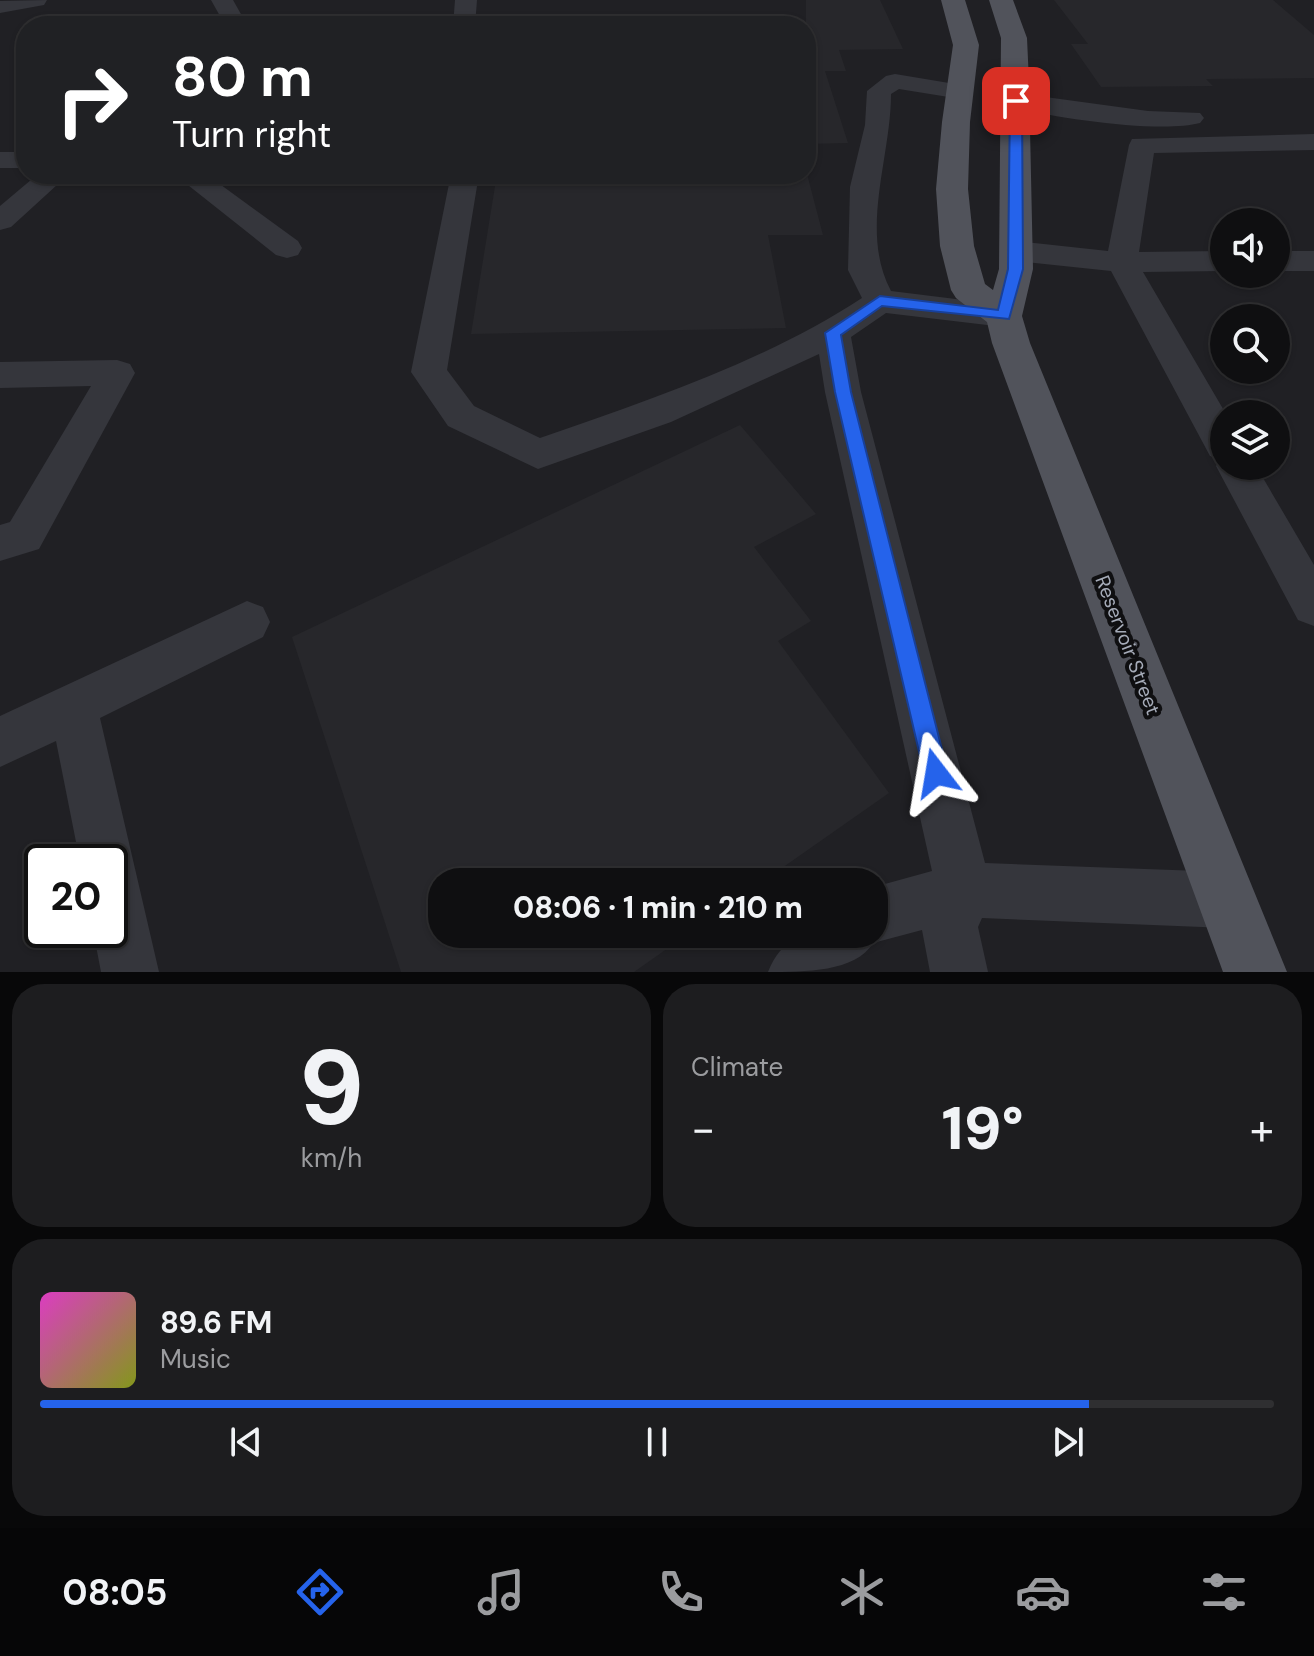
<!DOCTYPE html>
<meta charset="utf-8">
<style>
:root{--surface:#0f0f11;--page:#1d1d1f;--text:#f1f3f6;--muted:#9b9c9f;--line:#2f2f31;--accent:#2563eb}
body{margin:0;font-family:"DM Sans",sans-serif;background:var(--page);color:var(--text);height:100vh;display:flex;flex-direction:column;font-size:30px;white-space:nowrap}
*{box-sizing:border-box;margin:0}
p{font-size:26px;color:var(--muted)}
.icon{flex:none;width:44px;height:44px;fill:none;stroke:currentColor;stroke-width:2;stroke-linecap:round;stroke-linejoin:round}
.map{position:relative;height:972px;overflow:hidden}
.panel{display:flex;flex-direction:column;gap:12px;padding:12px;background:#080809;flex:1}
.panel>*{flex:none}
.guide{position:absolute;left:16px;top:16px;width:800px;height:168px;border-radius:32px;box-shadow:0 2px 6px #0004,0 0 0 2px var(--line);background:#202124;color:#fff;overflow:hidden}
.controls{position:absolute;left:1210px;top:208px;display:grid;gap:16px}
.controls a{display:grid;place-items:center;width:80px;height:80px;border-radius:50%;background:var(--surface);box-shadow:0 2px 6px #0004,0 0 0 2px var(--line);font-size:40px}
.speed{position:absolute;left:24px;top:844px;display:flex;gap:16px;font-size:40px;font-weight:700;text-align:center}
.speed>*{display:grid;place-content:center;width:104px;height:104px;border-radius:50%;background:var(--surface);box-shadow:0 2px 6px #0004,0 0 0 2px var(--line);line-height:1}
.speed .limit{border:4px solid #111;border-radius:12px;background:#fff;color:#111}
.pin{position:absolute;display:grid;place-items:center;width:68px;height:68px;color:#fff;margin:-34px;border-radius:16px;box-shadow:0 4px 12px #0006}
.me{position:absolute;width:88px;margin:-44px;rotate:346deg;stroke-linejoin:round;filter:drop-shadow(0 0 6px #0008)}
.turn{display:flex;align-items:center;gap:28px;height:168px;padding:0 24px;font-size:36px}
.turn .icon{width:104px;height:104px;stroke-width:2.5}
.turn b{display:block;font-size:56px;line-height:68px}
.big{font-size:60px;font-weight:800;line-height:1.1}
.panel .tile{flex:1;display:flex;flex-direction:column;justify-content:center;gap:12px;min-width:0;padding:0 28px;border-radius:32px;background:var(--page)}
.panel .dial{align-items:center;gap:0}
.dial b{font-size:104px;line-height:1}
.song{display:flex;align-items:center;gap:24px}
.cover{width:96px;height:96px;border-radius:12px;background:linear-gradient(135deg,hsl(310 70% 55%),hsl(70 70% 35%))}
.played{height:8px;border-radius:4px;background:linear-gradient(90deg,var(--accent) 85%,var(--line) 85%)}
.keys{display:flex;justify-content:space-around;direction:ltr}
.heat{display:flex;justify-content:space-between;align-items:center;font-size:44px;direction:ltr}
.panel .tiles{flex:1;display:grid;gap:12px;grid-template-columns:1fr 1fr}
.tile:last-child{grid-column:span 2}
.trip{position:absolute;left:428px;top:868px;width:460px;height:80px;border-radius:32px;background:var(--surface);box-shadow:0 2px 6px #0004,0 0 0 2px var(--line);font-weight:800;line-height:80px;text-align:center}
.dock{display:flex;height:128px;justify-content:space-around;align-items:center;background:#060607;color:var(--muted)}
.dock .icon{width:56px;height:56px}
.dock .on{color:var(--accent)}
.dock b{font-size:36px;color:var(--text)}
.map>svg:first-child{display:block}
.built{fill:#202024;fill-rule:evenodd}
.building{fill:#27272b}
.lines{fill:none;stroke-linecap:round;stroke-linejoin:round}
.minor{fill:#35363c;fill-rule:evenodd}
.major{fill:#51535b;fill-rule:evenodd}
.route{fill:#2563eb;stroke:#184099;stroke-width:2}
.labels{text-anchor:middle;stroke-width:8;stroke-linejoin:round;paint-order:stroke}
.street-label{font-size:20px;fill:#a5abb8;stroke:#0f0f11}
</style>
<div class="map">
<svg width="1314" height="972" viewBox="0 0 1314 972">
<rect width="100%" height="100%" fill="#141417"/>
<path class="built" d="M0 0H1314V972H0ZM26 26H806V174H26ZM1224 222H1276V274H1224ZM1224 318H1276V370H1224ZM1224 414H1276V466H1224ZM42 862H110V930H42ZM442 882H874V934H442Z"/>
<path class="building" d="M806 0H821L822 5 821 0H880L903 49 839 50 846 71H825L848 143 806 144Z
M1054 0H1273L1314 35V78L1206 79 1213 86 1101 87 1071 44H1088Z
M497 174H807L823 235H768L786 328 471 334Z
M740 425 816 514 754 547 811 621 778 641 889 793 762 882H442V934H688L634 972H401L292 637Z"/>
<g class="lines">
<path class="minor" d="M47 0 44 5 0 13V1Z
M211 0H233L242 16 238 26H216L220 16Z
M455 0H477L475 26H453Z
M895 74 961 85 970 87 973 92 970 97 961 99 899 89 891 94C891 158 859 231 891 291L1004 305 1016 308 1021 316 1016 324 1004 327 886 313 851 337 861 392 985 863 1227 872 1247 880 1255 900 1247 920 1227 928 982 918 978 927 988 972H930L922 930 873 943C856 972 804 972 768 972 789 921 827 934 874 934V887L932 871 825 392 819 354 671 422 538 469 448 426 411 372 451 174H479L447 370 474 406 540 438C647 401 768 360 862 298L848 270 850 187 865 125 867 91 886 76Z
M1016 93 1148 111 1200 113 1204 118 1200 123C1159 134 1050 117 1007 106L1003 101 1007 96Z
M1314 134V150L1154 153 1139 252 1224 251V271L1143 272 1226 414 1224 466H1256L1314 565V626L1298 620 1216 466 1220 459 1210 456 1111 271 1016 261 1005 258 1001 251 1005 244 1016 241 1108 251 1129 145 1132 139Z
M0 152H26V168H0Z
M38 174H69L11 227 0 230V206Z
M174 174H206L298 241 302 248 298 255 287 258 276 255Z
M1276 251H1314V271H1276Z
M117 360 130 364 135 373 39 549 0 561V525L10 522 91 386 0 388V362Z
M247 601 263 607 270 622 263 637 100 718 159 972H101L93 930H110V862H80L56 741 0 767V716Z"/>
<path class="major" d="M941 0H965L979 45 970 122 968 189 974 246 985 284 993 290 999 269 1001 38 989 0H1013L1027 38 1029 82 1033 269 1022 316 1030 343 1287 972H1223L992 343 987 322 956 298 951 290 940 246 936 189 942 122 953 45Z"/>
</g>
<path class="route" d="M1016 98 1022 101 1023 269 1009 319 882 306 841 335 851 392 948 773 944 781 936 784 928 781 924 773 835 392 825 333 880 296 998 310 1008 269 1010 101Z"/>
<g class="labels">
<g class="street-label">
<text transform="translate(1128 645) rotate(69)" y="7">Reservoir Street</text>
</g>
</g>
</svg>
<div class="controls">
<a><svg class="icon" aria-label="sound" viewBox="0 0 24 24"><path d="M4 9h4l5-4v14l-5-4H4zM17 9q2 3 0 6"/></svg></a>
<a><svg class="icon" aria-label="search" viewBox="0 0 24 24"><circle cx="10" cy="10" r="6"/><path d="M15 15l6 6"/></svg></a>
<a><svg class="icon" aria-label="layers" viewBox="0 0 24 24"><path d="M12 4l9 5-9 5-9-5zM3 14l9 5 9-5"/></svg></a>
</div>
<div class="speed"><div class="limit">20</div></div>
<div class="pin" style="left:1016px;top:101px;background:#d93025"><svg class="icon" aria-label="arrive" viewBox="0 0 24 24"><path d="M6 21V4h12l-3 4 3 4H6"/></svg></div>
<svg class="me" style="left:936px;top:773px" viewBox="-20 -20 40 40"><path d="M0-17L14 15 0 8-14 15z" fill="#2563eb" stroke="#fff" stroke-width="4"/></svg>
<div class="trip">08:06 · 1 min · 210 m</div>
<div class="guide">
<div class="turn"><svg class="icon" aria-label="right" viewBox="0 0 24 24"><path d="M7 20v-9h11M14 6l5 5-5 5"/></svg><div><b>80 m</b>Turn right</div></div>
</div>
</div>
<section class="panel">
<div class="tiles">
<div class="tile dial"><b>9</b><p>km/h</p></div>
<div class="tile"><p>Climate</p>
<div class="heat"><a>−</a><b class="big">19°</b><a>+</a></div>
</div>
<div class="tile">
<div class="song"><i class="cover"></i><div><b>89.6 FM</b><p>Music</p></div></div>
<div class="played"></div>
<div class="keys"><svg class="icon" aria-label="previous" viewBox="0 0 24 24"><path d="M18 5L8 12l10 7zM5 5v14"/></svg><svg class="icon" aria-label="pause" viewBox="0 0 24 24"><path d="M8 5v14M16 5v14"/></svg><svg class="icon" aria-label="next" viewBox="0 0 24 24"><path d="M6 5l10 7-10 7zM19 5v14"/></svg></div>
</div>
</div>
</section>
<nav class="dock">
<b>08:05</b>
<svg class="icon on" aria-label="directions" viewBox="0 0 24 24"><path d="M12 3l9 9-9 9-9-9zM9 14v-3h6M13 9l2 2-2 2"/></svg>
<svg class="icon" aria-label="music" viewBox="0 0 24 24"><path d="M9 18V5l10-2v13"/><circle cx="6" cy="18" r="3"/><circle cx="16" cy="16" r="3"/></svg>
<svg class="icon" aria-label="phone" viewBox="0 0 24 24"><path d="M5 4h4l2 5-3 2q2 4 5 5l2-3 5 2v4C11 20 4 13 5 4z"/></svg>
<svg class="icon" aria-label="climate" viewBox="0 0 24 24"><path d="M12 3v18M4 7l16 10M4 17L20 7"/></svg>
<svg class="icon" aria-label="car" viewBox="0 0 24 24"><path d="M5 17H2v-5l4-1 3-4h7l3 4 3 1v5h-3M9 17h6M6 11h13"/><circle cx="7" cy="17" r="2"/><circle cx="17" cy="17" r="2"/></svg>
<svg class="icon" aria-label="filters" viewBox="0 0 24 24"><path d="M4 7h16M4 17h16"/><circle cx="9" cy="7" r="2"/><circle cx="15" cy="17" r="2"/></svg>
</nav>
